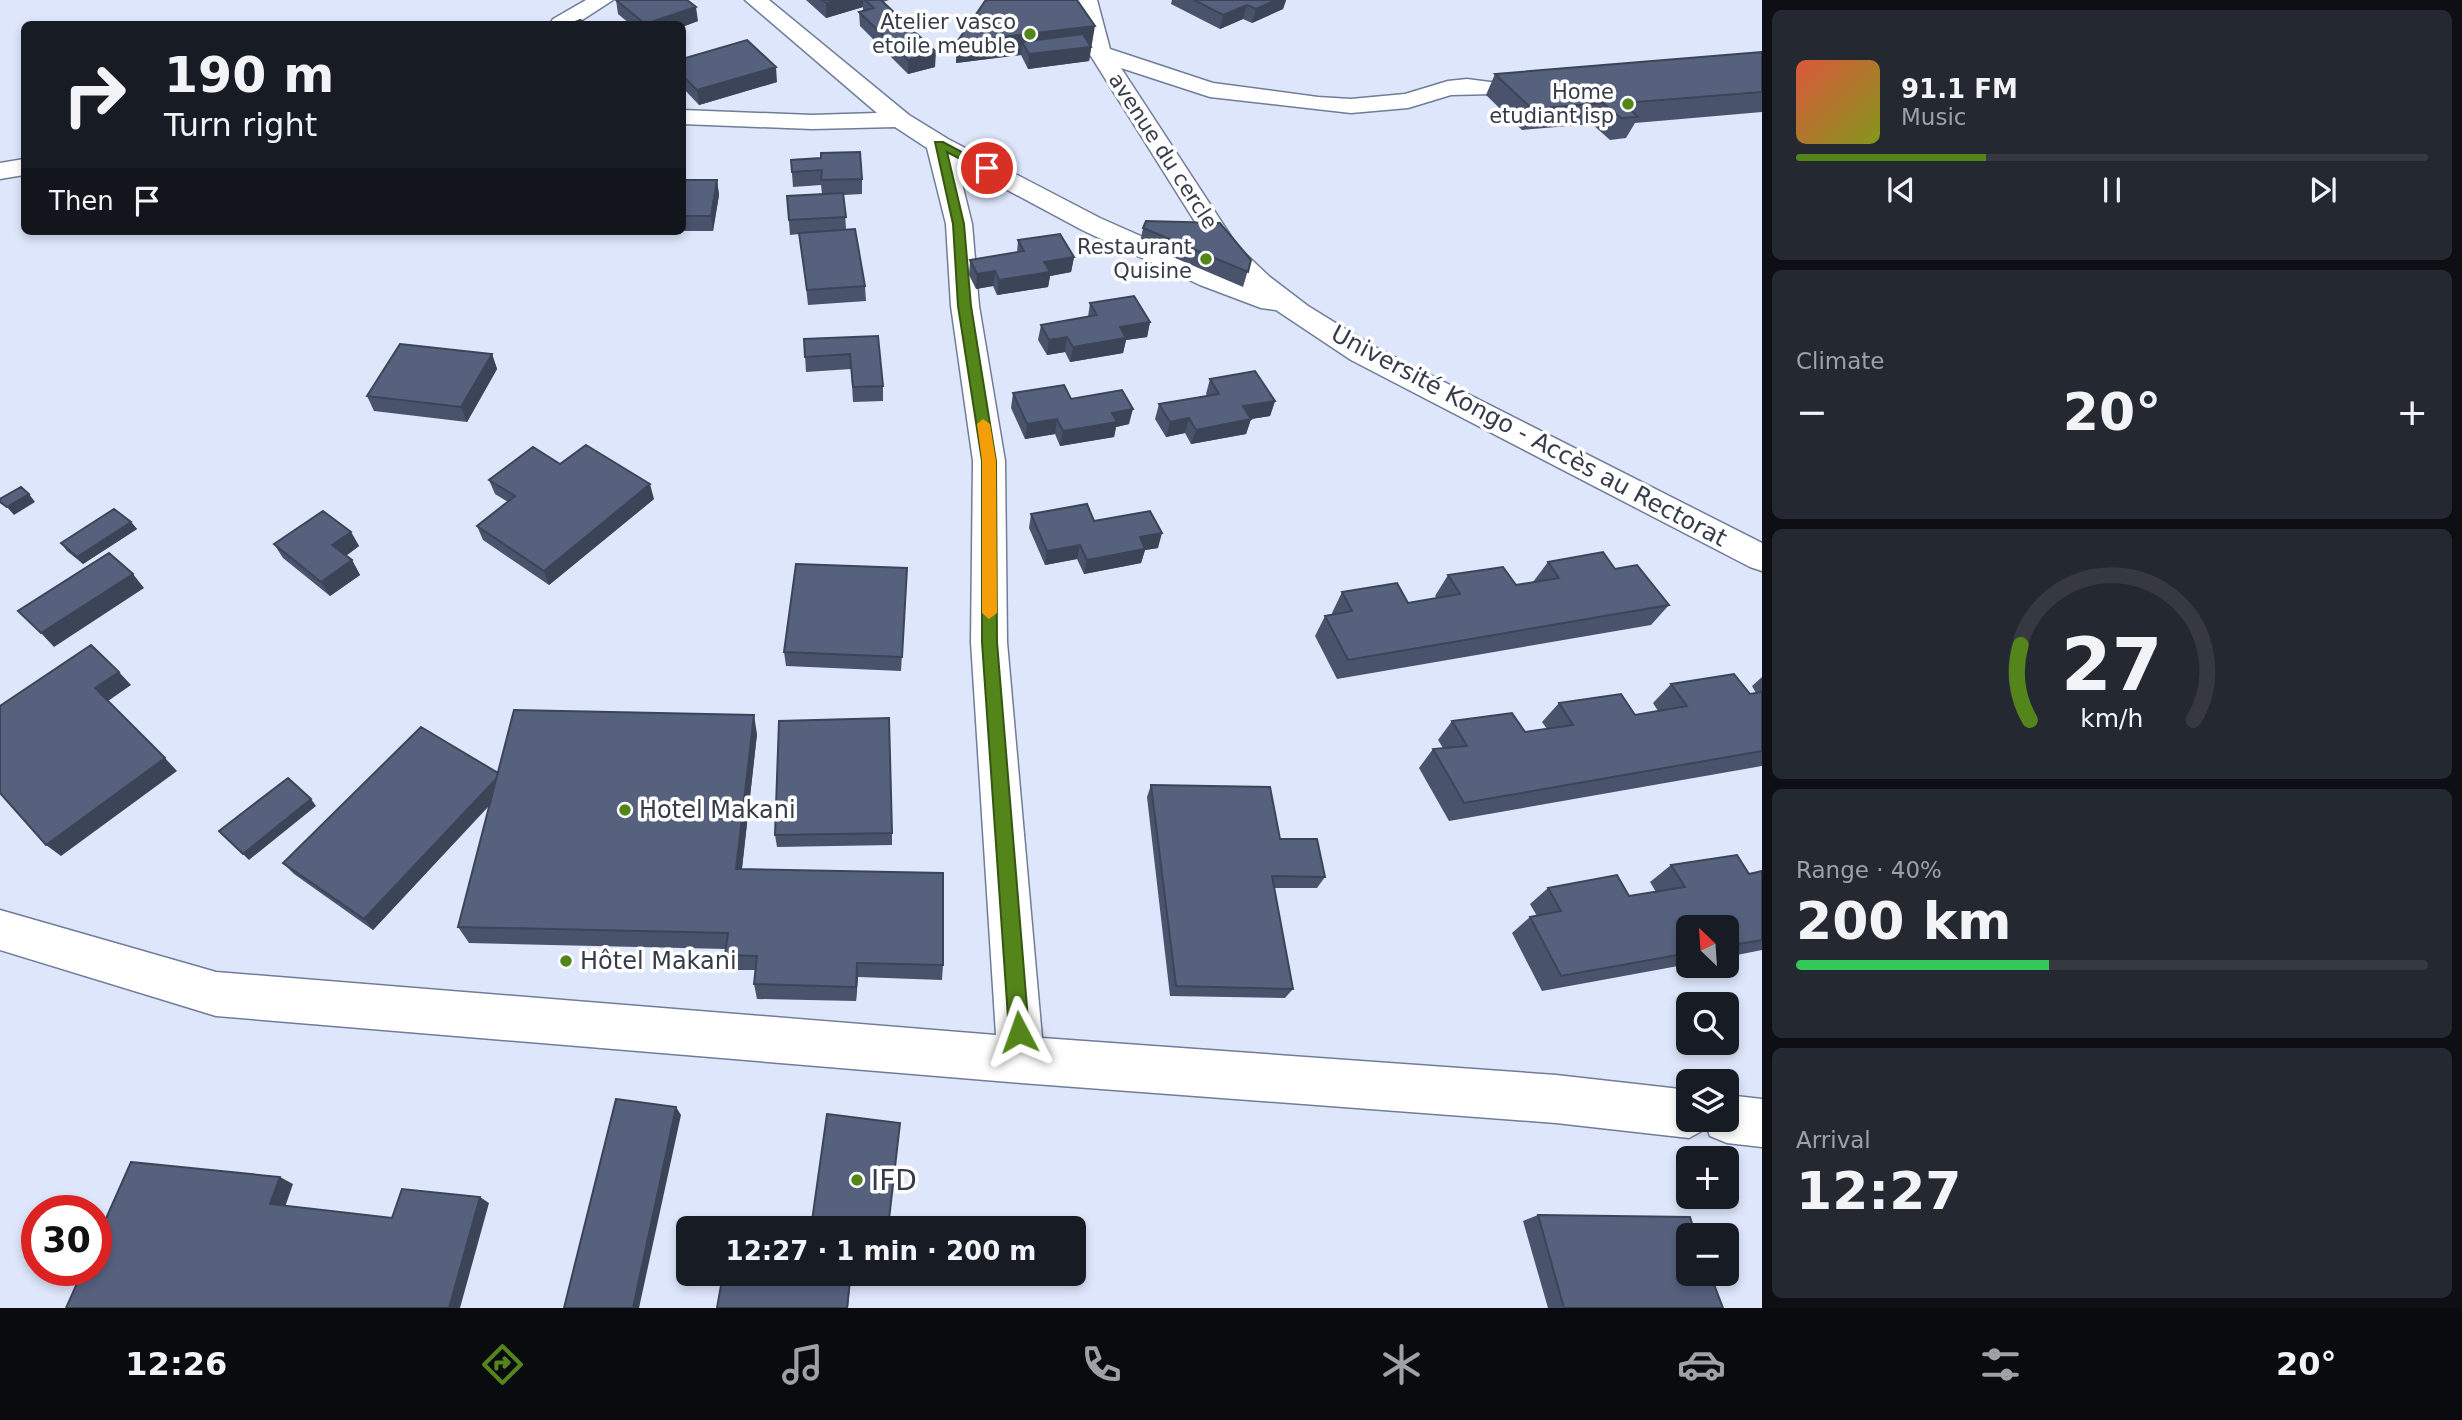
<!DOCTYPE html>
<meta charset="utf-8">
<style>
:root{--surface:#171b24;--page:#242831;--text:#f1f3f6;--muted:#9ea1a6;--line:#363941;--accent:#53851b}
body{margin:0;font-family:"DejaVu Sans",sans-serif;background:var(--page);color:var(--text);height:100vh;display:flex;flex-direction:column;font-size:26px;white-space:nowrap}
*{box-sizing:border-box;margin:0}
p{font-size:23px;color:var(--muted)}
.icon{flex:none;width:38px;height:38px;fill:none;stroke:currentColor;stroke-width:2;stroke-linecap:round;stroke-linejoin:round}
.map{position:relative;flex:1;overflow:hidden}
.sheet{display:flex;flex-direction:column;gap:10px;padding:10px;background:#0d0f14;width:700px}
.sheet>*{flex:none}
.top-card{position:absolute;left:21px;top:21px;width:665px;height:214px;border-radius:10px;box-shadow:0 4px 10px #0003;background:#171b24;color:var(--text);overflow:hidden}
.needle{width:46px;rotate:335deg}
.fabs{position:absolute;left:1676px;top:915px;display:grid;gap:14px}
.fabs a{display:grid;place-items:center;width:63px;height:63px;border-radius:10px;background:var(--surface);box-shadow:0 4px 10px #0003;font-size:35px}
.speed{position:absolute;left:21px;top:1195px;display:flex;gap:14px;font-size:35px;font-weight:700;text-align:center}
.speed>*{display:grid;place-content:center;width:91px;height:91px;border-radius:50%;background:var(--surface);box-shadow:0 4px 10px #0003;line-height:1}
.speed .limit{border:10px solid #d22;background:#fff;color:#111}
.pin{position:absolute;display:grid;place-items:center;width:60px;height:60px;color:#fff;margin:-30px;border:4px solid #fff;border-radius:50%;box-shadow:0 2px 7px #0007}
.me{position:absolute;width:77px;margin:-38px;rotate:356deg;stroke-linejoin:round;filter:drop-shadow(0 0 5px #0008)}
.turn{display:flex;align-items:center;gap:24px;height:147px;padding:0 28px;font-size:32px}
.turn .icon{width:91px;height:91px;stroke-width:2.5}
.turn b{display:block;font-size:49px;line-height:60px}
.then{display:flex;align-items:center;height:66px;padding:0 28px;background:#0003;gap:14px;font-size:26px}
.big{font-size:52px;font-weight:700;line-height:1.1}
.sheet .card{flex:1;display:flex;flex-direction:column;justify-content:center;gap:10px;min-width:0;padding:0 24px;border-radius:10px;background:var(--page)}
.sheet .dial{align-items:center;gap:0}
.dial svg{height:182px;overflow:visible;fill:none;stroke:var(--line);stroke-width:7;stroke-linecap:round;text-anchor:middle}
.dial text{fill:var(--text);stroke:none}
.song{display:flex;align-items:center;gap:21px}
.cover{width:84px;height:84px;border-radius:10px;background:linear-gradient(135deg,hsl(10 70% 55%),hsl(70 70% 35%))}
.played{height:7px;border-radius:4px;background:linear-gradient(90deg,var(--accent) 30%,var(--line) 30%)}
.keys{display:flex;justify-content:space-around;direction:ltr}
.heat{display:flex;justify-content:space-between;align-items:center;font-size:38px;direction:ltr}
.charge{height:10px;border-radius:5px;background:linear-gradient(90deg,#34c759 40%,var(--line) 0)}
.trip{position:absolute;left:676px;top:1216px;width:410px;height:70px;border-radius:10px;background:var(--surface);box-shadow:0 4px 10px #0003;font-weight:700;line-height:70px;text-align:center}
.tabs{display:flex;height:112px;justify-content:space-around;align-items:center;background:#090b0e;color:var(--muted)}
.tabs .icon{width:49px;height:49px}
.tabs .on{color:var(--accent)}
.tabs b{font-size:32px;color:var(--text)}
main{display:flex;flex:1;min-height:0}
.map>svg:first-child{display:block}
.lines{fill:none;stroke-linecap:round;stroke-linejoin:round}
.minor-casing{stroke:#707c9a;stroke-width:3}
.minor{fill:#fff;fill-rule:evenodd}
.wall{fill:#4a536c}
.shaded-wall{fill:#3c4458}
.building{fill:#56617e;stroke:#3c4458;stroke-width:2}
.route{fill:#53851b;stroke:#365612;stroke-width:2}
.slow{fill:#f59e0b}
.poi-dot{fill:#53851b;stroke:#fff;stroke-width:2.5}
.labels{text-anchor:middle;stroke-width:7;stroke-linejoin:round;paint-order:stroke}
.far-poi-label{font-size:21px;fill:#363b49;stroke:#fff;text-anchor:end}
.far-street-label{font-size:21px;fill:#363b49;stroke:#fff}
.street-label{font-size:24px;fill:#363b49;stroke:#fff}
.poi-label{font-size:24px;fill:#363b49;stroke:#fff;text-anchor:start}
.near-poi-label{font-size:28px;fill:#363b49;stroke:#fff;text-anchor:start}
</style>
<main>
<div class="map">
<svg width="1762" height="1308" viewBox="0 0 1762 1308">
<rect width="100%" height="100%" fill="#dee6fb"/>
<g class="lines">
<defs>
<path id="minor" d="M586 0H613L576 24H550L553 19Z
M745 0H769L909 115 948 139 1100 218 1242 281 1214 252 1089 53 1075 0H1097L1110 49 1213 83 1318 97 1351 99 1405 94 1448 81 1467 79 1490 82 1537 79 1545 81 1549 86 1545 91 1537 93 1451 95 1408 108 1351 113 1210 97 1121 68 1238 247 1270 277 1308 306 1373 346 1762 543V571L1750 567 1351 360 1276 310 1261 308 1200 285 1082 230 957 163 972 224 979 306 1005 461 1007 642 1042 1038 1556 1075 1689 1090V1120H1727V1095L1762 1099V1147L1727 1143 1710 1136 1707 1128 1689 1138 1556 1123 1021 1083 216 1016 0 950V910L216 972 996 1035 971 642 973 461 951 306 946 224 927 148 895 127 812 129 682 124V110L812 115 877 113Z
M24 159V175L0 179V163Z"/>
</defs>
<use href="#minor" class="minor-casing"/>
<use href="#minor" class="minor"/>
</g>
<path class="wall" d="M616 0 698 21 682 27V24H630L618 14Z
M806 0H889L883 2 935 67 908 74 860 26 859 12 863 11V7L826 18Z
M1172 0H1286L1283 9 1252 23 1243 19 1220 29 1171 4Z
M985 1 1092 46 1091 47 1089 61 1028 69 1021 55 956 63 957 42Z
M1762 52V112L1635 123 1626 138 1610 140 1592 124 1522 130 1486 95 1495 74Z
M682 59 777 82 699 105 682 87Z
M791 160 862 179V194L844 195 846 229 865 286 866 301 808 305 800 234 790 235 787 196 822 194 821 185 793 187Z
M682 180H717L719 195 713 231H682Z
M1143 228 1251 260 1243 287 1140 243Z
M1018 240 1074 257 1071 272 1050 276 1048 287 997 295 993 286 976 289 969 275 970 260 1017 253Z
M1090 303 1150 322 1147 337 1126 340 1123 353 1070 362 1065 352 1047 355 1038 340 1041 325 1088 317Z
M878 336 883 386V401L853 402 851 369 806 372 804 339Z
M492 354 497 369 467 422 374 411 367 396Z
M1210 379 1275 401 1270 416 1251 419 1246 434 1191 444 1185 433 1166 437 1155 419 1159 404 1207 396 1206 394Z
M1013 393 1071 399 1129 424 1116 427 1114 437 1060 446 1055 434 1025 439 1011 408Z
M560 464 654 499 549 585 483 540 477 526 508 502 495 494 489 480Z
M1031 514 1094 521 1158 548 1145 550 1141 563 1084 574 1077 559 1045 565 1029 528Z
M131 522 137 529 83 564 67 551 61 543Z
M351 532 359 546 346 556 352 560 360 575 330 596 283 558 274 544Z
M1548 562 1615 569 1669 605 1651 625 1337 679 1315 636 1325 616 1333 615 1332 613 1342 592 1408 603 1437 598 1435 596 1448 575 1516 585 1533 582Z
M907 568 901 671 786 666 784 652Z
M1762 677V766L1449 821 1419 768 1433 749 1443 748 1438 740 1452 721 1525 732 1547 729 1542 722 1559 703 1635 715 1658 711 1653 703 1671 684 1750 694 1756 693 1752 686Z
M757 734 742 869 943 965 942 980 858 977 856 1001 757 999 754 984 755 970H729L725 955 726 949 469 943 458 927 489 806 373 930 294 874 283 863 498 773Z
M1151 785 1280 839 1325 877 1317 888H1274L1293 989 1285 998 1170 996 1147 797Z
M892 833V845L777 847 775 835Z
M1671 865 1749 874 1762 871V950L1727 957V928H1689V964L1542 991 1512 933 1530 917 1537 916 1530 904 1548 888 1629 896 1656 892 1650 882Z
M1538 1215 1723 1308H1548L1523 1221Z"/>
<path class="shaded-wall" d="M838 0H863V7L826 18V3Z
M1276 0H1286L1283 9 1252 23 1256 9Z
M1247 5 1243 19 1220 29 1223 15Z
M696 7 698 21 682 27V24H647Z
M1095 26 1089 61 1028 69 1029 54 1022 42 1021 55 956 63 957 42Z
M936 52 935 67 908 74V60Z
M776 67 777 82 699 105 697 90Z
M717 180 719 195 713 231 711 216Z
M1074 257 1071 272 1050 276 1048 287 997 295 999 280 1044 262Z
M995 271 993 286 976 289 977 274Z
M1150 322 1147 337 1126 340 1123 353 1070 362 1073 347 1120 327Z
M1067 337 1065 352 1047 355 1049 340Z
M492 354 497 369 467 422 461 407Z
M1275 401 1270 416 1238 421 1243 406Z
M1133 409 1129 424 1116 427 1114 437 1060 446 1063 431 1112 413Z
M1189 418 1185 433 1166 437 1170 422Z
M1057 419 1055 434 1025 439 1027 424Z
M1251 419 1246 434 1191 444 1196 430Z
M650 484 654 499 549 585 544 571Z
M29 494 35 502 14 515 7 507Z
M131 522 137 529 83 564 77 557Z
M351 532 359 546 340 560 332 545Z
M1162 533 1158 548 1145 550 1141 563 1084 574 1087 560 1140 537Z
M1080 545 1077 559 1045 565 1047 551Z
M352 560 360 575 330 596 321 582Z
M133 574 144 588 54 647 41 633Z
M119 672 131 685 108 701 95 688Z
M754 715 757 734 740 885 736 869Z
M165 758 177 771 61 856 46 845Z
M500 775 506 787 373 930 364 919Z
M311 799 316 806 249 860 243 854Z
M857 963 858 977 856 1001V987Z
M676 1107 681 1115 639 1308H633Z
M280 1177 293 1184 284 1210 270 1204Z
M480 1197 489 1203 460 1308H449Z
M850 1281V1286L848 1308H847Z"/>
<path class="building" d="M616 0H687L696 7 645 24Z
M822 0H838L826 3Z
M865 0H881L936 52 908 60 859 12 874 8Z
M988 0H1077L1095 26 957 42 985 1Z
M1194 0H1276L1256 9 1247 5 1223 15Z
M580 20 588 24H570Z
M1083 34 1091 47 1029 54 1022 42Z
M747 40 776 67 697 90 682 75V59Z
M1762 52V92L1623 103 1638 117 1621 118 1603 103 1532 109 1495 74Z
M860 152 862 179 821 180 822 170 792 172 791 160 821 158V153Z
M682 180H717L711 216H682Z
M843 193 846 217 789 220 787 196Z
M1146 221 1220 223 1251 260 1248 272 1143 228Z
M855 229 865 286 807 290 799 233Z
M1060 234 1074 257 1044 262 1050 272 999 280 995 271 977 274 970 260 1024 251 1018 240Z
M1134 296 1150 322 1120 327 1126 338 1073 347 1067 337 1049 340 1041 325 1097 315 1090 303Z
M878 336 883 386 853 387 850 354 805 357 804 339Z
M400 344 492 354 461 407 367 396Z
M1255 371 1275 401 1243 406 1251 419 1196 430 1189 418 1170 422 1159 404 1219 394 1210 379Z
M1064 385 1071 399 1122 390 1133 409 1112 413 1117 422 1063 431 1057 419 1027 424 1013 393Z
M586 445 650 484 544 571 477 526 515 496 489 480 533 447 560 464Z
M21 487 29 494 7 507 0 502V499Z
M1087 504 1094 521 1150 511 1162 533 1140 537 1145 549 1087 560 1080 545 1047 551 1031 514Z
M114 509 131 522 77 557 61 543Z
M323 511 351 532 332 545 352 560 321 582 274 544Z
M1603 552 1615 569 1637 565 1669 605 1348 660 1325 616 1352 611 1342 592 1397 583 1408 603 1460 594 1448 575 1503 567 1516 585 1559 578 1548 562Z
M109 553 133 574 41 633 18 611Z
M796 564 907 568 902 657 784 652Z
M91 645 119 672 95 688 165 758 46 845 0 793V706Z
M1734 674 1750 694 1762 692V751L1464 803 1433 749 1467 746 1452 721 1512 713 1525 732 1573 725 1559 703 1621 694 1635 715 1687 706 1671 684Z
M514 710 754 715 736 869 943 873V965L857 963 856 987 754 984 757 956 725 955 728 933 458 927Z
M889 718 892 833 775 835 779 721Z
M421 727 498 773 496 779 364 919 283 863Z
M288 778 311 799 243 854 219 831Z
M1151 785 1270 787 1280 839H1317L1325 877 1272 876 1293 989 1176 986Z
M1737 855 1749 874 1762 871V940L1727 946V928H1689V953L1561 976 1530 917 1561 911 1548 888 1617 875 1629 896 1685 887 1671 865Z
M616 1099 676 1107 633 1308H564Z
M827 1114 900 1123 888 1228H811Z
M131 1162 280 1177 270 1204 392 1218 402 1189 480 1197 449 1308H66L83 1270H96V1241Z
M1538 1215 1690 1217 1696 1236H1689V1274H1710L1723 1308H1564Z
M723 1274H789L850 1281 847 1308H717Z"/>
<path class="route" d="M935 142H943L992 168 983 171 947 152 964 224 971 306 996 461 997 642 1029 1032 1026 1039 1019 1042 1012 1039 1009 1032 982 642V461L958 306 953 224Z"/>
<path class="slow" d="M983 419 990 424 996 461 997 613 989 619 982 613V461L977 424Z"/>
<g class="poi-dot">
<circle cx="1030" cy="34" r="7"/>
<circle cx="1628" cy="104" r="7"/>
<circle cx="1206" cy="259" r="7"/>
<circle cx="625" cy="810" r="7"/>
<circle cx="566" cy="961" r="7"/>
<circle cx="857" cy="1180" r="7"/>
</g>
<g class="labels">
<g class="far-poi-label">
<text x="1016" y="29">Atelier vasco<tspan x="1016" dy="24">etoile meuble</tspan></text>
<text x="1614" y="99">Home<tspan x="1614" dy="24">etudiant isp</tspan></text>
<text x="1192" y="254">Restaurant<tspan x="1192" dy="24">Quisine</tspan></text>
</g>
<g class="far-street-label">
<text transform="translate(1163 151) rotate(57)" y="7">avenue du cercle</text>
</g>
<g class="street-label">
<text transform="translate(1529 436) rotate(28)" y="8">Université Kongo - Accès au Rectorat</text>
</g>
<g class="poi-label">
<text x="639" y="818">Hotel Makani</text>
<text x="580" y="969">Hôtel Makani</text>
</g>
<g class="near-poi-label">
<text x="871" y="1190">IFD</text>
</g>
</g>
</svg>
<div class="fabs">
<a><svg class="needle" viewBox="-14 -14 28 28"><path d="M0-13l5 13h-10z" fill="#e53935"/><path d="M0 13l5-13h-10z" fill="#9ea1a6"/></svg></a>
<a><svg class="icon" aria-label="search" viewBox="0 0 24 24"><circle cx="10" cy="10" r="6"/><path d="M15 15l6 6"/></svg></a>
<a><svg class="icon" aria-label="layers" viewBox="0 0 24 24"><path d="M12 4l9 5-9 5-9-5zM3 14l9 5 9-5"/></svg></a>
<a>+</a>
<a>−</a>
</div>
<div class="speed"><div class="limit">30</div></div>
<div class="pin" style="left:987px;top:168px;background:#d93025"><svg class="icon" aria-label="arrive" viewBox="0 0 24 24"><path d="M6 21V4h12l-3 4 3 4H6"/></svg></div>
<svg class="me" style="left:1019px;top:1032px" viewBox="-20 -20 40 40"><path d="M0-17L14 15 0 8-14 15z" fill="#53851b" stroke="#fff" stroke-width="4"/></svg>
<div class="trip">12:27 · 1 min · 200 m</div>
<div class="top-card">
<div class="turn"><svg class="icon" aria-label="right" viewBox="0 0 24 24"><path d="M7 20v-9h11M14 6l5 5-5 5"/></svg><div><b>190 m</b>Turn right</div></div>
<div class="then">Then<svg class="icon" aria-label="arrive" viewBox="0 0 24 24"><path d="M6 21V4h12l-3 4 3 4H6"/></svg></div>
</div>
</div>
<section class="sheet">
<div class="card">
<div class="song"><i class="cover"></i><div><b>91.1 FM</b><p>Music</p></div></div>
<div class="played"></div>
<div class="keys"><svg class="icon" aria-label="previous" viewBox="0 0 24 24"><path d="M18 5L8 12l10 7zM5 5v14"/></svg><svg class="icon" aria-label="pause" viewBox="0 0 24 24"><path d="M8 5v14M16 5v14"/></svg><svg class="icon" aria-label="next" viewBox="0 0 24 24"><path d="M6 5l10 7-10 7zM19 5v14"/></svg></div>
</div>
<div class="card"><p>Climate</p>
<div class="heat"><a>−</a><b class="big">20°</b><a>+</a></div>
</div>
<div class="card dial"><svg viewBox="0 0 100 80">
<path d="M14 69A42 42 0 1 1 86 69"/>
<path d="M14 69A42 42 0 0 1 10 36" stroke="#53851b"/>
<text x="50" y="56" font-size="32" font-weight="700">27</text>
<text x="50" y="72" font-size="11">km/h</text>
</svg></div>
<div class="card"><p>Range · 40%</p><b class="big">200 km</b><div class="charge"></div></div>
<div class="card"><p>Arrival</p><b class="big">12:27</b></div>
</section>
</main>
<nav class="tabs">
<b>12:26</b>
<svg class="icon on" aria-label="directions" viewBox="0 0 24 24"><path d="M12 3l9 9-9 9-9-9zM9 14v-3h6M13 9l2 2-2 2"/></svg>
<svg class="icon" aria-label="music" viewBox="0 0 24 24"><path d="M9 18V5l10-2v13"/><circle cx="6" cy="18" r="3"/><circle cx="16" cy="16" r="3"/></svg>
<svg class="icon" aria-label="phone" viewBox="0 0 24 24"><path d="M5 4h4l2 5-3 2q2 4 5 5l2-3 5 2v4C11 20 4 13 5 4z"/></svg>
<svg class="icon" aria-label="climate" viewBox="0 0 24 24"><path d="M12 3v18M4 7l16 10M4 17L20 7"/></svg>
<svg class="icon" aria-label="car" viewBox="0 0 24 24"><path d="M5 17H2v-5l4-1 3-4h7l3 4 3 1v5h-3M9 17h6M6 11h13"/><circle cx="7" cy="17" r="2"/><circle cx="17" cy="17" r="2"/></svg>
<svg class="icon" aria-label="filters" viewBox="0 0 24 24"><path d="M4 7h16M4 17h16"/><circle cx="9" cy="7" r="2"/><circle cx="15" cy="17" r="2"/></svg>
<b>20°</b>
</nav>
